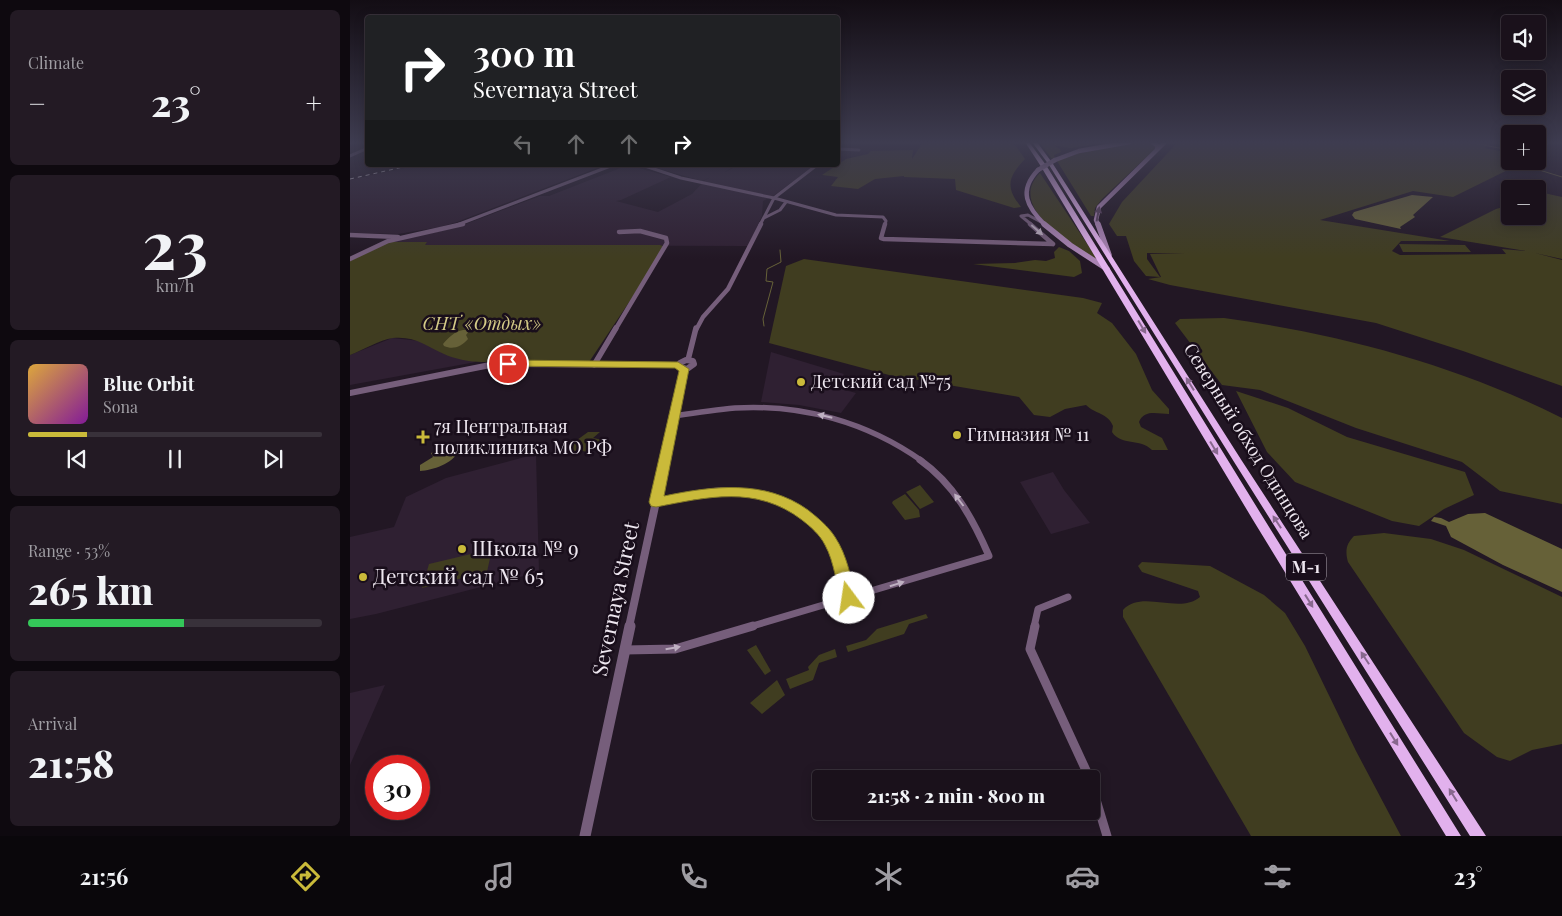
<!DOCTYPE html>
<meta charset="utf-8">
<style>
:root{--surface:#1a111b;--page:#231a24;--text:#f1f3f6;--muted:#9f9da3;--line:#38313a;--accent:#caba3a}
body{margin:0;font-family:"Playfair Display",serif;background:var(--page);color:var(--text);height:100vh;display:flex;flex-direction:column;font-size:19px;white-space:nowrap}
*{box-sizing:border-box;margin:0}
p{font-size:16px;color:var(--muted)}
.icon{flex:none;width:28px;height:28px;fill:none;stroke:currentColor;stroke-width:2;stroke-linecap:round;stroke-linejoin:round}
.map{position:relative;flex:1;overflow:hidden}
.sheet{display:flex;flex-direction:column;gap:10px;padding:10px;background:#0e090f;width:350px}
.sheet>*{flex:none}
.top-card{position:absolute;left:15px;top:15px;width:475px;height:152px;border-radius:5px;box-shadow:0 2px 12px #0003,0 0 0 1px var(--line);background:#202124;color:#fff;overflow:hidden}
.buttons{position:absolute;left:1151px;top:15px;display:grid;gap:10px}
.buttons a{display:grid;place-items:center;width:45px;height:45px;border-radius:5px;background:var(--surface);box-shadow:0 2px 12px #0003,0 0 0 1px var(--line);font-size:25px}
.speed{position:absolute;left:15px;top:755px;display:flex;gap:10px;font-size:25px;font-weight:700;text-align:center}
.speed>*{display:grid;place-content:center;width:65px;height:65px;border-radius:50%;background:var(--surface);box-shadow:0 2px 12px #0003,0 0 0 1px var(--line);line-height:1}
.speed .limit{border:8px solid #d22;background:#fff;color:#111}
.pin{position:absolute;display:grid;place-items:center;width:42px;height:42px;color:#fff;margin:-21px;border:2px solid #fff;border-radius:50%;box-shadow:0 1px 5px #0007}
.me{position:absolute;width:55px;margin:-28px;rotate:346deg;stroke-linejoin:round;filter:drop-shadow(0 0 4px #0008)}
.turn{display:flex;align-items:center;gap:18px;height:105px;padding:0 25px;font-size:22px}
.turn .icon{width:65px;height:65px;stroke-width:2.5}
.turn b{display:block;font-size:35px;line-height:42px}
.lanes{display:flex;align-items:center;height:48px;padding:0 25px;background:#0003;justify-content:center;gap:25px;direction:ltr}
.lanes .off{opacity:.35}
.big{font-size:38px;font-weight:800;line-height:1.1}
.sheet .card{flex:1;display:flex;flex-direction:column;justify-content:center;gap:8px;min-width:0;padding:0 18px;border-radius:8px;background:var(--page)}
.sheet .dial{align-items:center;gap:0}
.dial b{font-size:65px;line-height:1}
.song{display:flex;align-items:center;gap:15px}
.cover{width:60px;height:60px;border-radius:8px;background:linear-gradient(135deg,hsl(40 70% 55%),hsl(290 70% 35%))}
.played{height:5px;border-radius:2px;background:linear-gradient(90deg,var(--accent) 20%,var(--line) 20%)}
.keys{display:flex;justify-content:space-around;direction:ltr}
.heat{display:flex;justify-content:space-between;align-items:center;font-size:28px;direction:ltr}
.charge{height:8px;border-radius:4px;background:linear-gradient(90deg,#34c759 53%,var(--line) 0)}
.trip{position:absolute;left:462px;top:770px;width:288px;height:50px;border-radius:5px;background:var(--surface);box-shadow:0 2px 12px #0003,0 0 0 1px var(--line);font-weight:800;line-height:50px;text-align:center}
.dock{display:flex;height:80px;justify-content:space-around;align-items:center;background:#0a070b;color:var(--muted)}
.dock .icon{width:35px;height:35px}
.dock .selected{color:var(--accent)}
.dock b{font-size:22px;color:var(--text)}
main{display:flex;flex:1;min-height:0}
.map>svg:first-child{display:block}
.built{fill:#2f2032}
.green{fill:#403d20}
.water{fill:#666138}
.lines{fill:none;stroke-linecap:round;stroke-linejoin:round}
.stream{stroke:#666138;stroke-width:1}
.minor-far4{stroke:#765e7b;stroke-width:3}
.minor-far3{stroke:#765e7b;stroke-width:4.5}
.minor-far2{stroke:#765e7b;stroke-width:5.5}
.minor-far1{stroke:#765e7b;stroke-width:7}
.minor{stroke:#765e7b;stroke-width:9}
.tertiary-far2{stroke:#765e7b;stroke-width:6}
.tertiary-far1{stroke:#765e7b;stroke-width:8}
.tertiary{stroke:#765e7b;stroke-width:11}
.secondary-far1{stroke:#aa84b3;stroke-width:4.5}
.secondary{stroke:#aa84b3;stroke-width:5.5}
.trunk{fill:#e2b1ed;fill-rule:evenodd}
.rail{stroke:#cec6d0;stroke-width:1;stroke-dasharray:4 4;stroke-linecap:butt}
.secondary-bridge{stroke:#aa84b3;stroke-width:4.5}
.oneway{fill:#5a435f}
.oneway2{fill:#beb0c1}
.oneway3{fill:#88688e}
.route{fill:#caba3a;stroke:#837926}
.poi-dot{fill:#caba3a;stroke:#190e1b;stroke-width:2}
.labels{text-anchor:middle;stroke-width:5;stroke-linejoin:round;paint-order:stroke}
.shield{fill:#190e1b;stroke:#aea6b0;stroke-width:1}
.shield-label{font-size:16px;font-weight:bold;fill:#eee7f0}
.park-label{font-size:18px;font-style:italic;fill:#d4cb87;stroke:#190e1b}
.poi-label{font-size:18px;fill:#eee7f0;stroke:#190e1b;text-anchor:start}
.street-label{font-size:18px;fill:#eee7f0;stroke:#190e1b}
.near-poi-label{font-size:21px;fill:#eee7f0;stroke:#190e1b;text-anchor:start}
.near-street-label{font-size:21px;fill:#eee7f0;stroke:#190e1b}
</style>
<main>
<section class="sheet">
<div class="card"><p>Climate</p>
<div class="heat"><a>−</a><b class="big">23°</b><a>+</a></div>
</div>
<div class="card dial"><b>23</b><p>km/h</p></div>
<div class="card">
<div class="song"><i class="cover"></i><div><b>Blue Orbit</b><p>Sona</p></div></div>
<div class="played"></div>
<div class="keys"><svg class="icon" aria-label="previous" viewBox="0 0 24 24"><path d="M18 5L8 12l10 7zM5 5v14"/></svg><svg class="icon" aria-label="pause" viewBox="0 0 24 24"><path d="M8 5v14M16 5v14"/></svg><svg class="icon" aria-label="next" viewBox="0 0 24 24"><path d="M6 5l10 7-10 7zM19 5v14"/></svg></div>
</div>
<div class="card"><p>Range · 53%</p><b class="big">265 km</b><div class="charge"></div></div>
<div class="card"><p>Arrival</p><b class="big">21:58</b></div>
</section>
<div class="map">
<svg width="1212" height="836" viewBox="0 0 1212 836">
<rect width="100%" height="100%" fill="#221724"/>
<path class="built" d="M68 165H255L107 222 90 227 48 234 0 233V180Z
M278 165 321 177 271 200 266 201 308 212 342 194 355 180 361 177 352 181 296 165H386L375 172 389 165H465L423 196 413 201 412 216 398 246 74 245 76 243 39 242 105 228 190 196H199Z
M42 338 71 341 126 362 0 385V355Z
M421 352 494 374 484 387 506 393 491 413 449 405 411 402Z
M186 454 189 572 26 614 0 619V537L44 527 56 497 96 478Z
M703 472 714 490 740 523 701 534 670 482Z
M35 685 31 694 0 765V693Z"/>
<path class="green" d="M573 142H663L675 159C658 177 655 187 671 207L664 208 606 190 605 179 554 177V176L525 179 508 189 481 186 488 177 472 175 496 159 518 154 521 151 563 150 562 159Z
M689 142H761L720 148 703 145 710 149 711 152 704 155 705 158 702 159Z
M786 142H798L807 147 752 199 745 208 744 216H741L707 161 730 153Z
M828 142H1160V146L1143 143 1134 148 1160 153V161H1176L1103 197 1063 191 970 220 1100 241H1051L1042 251 1050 255 1156 254 1152 249 1176 251 1090 237 1146 209 1160 205V216H1188V195L1194 193 1212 197V259L1185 253 1212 260V386L1113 351 1026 323 820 285 798 279 811 277 800 254H835L797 253V259L810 277 796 276 784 261 776 236H767L759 224 772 202Z
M690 173 750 263C725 246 655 208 690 173Z
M39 242H77L75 245H310L316 247 239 362 143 361C129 364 107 360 94 354 76 346 66 336 43 338 29 340 13 350 0 355V261Z
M1049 244 1115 245 1121 252H1053Z
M709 247 719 251 730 261 732 273 724 277 623 264 665 263 685 260 696 261 705 258 704 252Z
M454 259 733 298 752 303 747 313 762 323 786 354 802 390 819 409V414C808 414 794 409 789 422L791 427 812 438 818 450H802C790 438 771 446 762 432L763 426C758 413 745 414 736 405L715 409 700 417 684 415 669 397 539 375 419 343 436 266Z
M874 318C990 334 1107 365 1212 418V504L1150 491 1112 462 1006 428 910 390 872 385 825 323 830 319Z
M886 391 938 408 997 437 1115 472 1124 495 1094 509 1069 526 1042 521 945 482 917 452Z
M238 432H250L243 438 253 440 238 452 227 450 222 454 212 451Z
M570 485 584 502 570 509 556 492Z
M555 494 569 510 570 517 555 520 542 503 543 501Z
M1034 533 1081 539 1114 550 1212 597V744L1182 750 1160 761 1147 757 1114 733 998 562C995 551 996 544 1004 536Z
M142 549 137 572 72 588 79 564Z
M792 562 860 566 914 595 935 613 955 646 1006 751 1051 836H901L773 617V610C792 589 829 615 850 597L848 591 792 572 788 566Z
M576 614 578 618 559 624 554 634 498 652 496 646 516 640 527 629Z
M406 645 421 671 415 675 397 650Z
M485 649 487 657 469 663 463 680 440 689 436 679 459 670 458 667 469 655Z
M427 680 435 695 412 714 400 703Z"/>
<path class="water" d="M1062 195 1083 197 1063 215 1065 217 1050 227 1051 229 1005 219 1002 215 1004 212Z
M113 330H120L116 335 118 339C111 347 103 350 94 346L93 344C98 338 105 331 113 330Z
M104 444 109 451C102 464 83 470 70 471V465L83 457 81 453Z
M1135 513 1212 549V592L1153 565 1101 537 1096 526 1081 521 1084 517 1091 518 1099 522 1118 514Z"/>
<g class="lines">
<path class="stream" d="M1117 142 1160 150
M1188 149 1202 142
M1183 161 1186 163V169L1212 177
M414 326 413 319 423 282 416 281 417 269 431 262 430 250"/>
<path class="minor-far4" d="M0 143 3 142
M488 149 509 150
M0 156 18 148
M292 165 331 178 424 198 467 165
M671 216 682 225
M671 216 678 215 691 222
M414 218 430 210 436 202
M107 225 263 165
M410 225 424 198 486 215 533 217 536 221 535 225"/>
<path class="minor-far3" d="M535 224 531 238 534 239 703 244
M680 224 703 244
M0 235 48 237
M0 259 38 241 113 224
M265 330 317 243 316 238 290 231 269 232
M346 330 353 317 378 289 411 224"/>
<path class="minor-far2" d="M338 360 346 328
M244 365 266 328
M324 416C344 413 364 410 385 408 452 404 517 422 572 461"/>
<path class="minor-far1" d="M306 502C327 498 348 492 370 491 413 490 463 506 484 547 492 563 495 581 499 598
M399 627 639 556C623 519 604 484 570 460
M684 627 688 609 718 597"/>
<path class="minor" d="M685 626 680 649 740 779
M275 650 325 649 403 626
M741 783 757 836"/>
<path class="tertiary-far2" d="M336 360 343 361 344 364 337 369 329 367 330 363Z
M0 393 145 364 329 365
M314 461 334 369"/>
<path class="tertiary-far1" d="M279 627 315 460"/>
<path class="tertiary" d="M235 836 280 626"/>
<path class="secondary-far1" d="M802 142 808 146 807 149
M705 160 729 151 780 142
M688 170C668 191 677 207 695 225
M748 225 746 220 749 207 815 142"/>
<path class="secondary" d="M694 224 720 245 757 269
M748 224 759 255"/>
<path class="trunk" d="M675 142H679L696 165 911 514 1111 836H1096L903 520 690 165Z
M682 142H687L703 164 892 461 1136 836H1120L886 465 699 165Z"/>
<path class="rail" d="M0 179 62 165"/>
<path class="secondary-bridge" d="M688 170 705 160"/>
</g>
<defs><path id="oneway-solid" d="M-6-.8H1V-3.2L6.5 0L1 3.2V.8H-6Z" transform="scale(1.25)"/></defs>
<use class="oneway" href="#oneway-solid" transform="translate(748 214) rotate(-79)"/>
<g class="oneway2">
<use href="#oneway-solid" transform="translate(687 230) rotate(41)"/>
<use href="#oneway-solid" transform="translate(475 416) rotate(-167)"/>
<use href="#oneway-solid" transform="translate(609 500) rotate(-127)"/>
<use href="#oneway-solid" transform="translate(547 584) rotate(-17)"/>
<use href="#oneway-solid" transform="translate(323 648) rotate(-10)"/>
</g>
<g class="oneway3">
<use href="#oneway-solid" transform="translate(792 327) rotate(59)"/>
<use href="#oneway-solid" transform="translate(840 384) rotate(-122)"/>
<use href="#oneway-solid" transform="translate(864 448) rotate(59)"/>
<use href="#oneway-solid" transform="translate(927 522) rotate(-123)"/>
<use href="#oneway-solid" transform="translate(959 601) rotate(58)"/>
<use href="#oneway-solid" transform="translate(1015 658) rotate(-123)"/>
<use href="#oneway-solid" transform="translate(1044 739) rotate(58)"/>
<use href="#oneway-solid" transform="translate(1103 795) rotate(-122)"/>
</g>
<linearGradient id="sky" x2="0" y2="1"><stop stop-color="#130d14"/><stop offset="0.55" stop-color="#3e3c50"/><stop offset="1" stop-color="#3e3c50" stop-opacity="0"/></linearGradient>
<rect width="1212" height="259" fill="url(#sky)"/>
<path class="route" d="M158 360 328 362 339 369 314 496C362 486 415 479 458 510 468 518 478 526 485 537 497 555 501 578 506 598L504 603 499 605 494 603C485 584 485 563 475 545 470 535 461 527 452 520 406 485 358 497 306 507L301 506 299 502 329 371 325 368 154 366 152 364 154 361Z"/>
<g class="poi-dot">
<circle cx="451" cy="382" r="5"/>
<circle cx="607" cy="435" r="5"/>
<path d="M70.5 429.5h5v5h5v5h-5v5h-5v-5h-5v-5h5z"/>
<circle cx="112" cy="549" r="5"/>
<circle cx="13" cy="577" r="5"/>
</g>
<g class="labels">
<rect class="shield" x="936" y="553.5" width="40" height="27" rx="4"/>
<g class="shield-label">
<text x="956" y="573">М-1</text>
</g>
<g class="park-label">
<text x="132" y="330">СНТ «Отдых»</text>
</g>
<g class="poi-label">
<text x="461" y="388">Детский сад №75</text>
<text x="84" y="433">7я Центральная<tspan x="84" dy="21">поликлиника МО РФ</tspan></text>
<text x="617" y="441">Гимназия № 11</text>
</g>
<g class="street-label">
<text transform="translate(898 441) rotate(58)" y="6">Северный обход Одинцова</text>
</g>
<g class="near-poi-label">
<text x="122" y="556">Школа № 9</text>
<text x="23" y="584">Детский сад № 65</text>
</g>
<g class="near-street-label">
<text transform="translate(266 599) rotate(-78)" y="7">Severnaya Street</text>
</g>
</g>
</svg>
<div class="buttons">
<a><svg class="icon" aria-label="sound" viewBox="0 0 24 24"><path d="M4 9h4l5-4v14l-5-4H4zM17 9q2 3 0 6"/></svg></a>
<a><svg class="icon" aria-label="layers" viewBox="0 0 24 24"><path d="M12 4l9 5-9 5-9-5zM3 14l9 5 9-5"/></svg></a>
<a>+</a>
<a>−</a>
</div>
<div class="speed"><div class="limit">30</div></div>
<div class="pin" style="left:158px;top:364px;background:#d93025"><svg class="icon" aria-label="arrive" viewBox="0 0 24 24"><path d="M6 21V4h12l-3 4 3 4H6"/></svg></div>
<svg class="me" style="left:499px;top:598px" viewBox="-20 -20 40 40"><circle r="19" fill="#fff"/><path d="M0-13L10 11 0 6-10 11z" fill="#caba3a"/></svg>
<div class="trip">21:58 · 2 min · 800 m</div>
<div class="top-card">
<div class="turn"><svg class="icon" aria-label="right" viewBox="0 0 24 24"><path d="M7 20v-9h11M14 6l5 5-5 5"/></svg><div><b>300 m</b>Severnaya Street</div></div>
<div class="lanes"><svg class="icon off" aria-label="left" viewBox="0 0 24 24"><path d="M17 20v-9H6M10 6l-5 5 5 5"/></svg><svg class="icon off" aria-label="ahead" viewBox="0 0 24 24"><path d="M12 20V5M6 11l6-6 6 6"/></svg><svg class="icon off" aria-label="ahead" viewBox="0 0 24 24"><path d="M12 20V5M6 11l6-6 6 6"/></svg><svg class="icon" aria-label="right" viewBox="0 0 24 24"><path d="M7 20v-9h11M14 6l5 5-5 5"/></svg></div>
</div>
</div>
</main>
<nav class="dock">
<b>21:56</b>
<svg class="icon selected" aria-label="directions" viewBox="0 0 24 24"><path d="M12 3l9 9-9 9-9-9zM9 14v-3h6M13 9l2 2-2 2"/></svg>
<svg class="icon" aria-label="music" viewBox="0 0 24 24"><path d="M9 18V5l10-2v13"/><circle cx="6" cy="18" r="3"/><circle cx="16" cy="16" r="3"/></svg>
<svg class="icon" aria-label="phone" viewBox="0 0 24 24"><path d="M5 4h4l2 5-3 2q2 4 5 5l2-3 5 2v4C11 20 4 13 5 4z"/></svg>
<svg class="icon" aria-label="climate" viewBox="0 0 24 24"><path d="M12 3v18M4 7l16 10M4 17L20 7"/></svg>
<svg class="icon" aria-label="car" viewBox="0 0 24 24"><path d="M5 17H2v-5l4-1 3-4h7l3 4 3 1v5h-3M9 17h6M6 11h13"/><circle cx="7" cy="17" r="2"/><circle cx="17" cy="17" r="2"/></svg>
<svg class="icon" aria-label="filters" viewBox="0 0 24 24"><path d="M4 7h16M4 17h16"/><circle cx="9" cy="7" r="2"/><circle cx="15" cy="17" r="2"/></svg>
<b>23°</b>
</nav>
